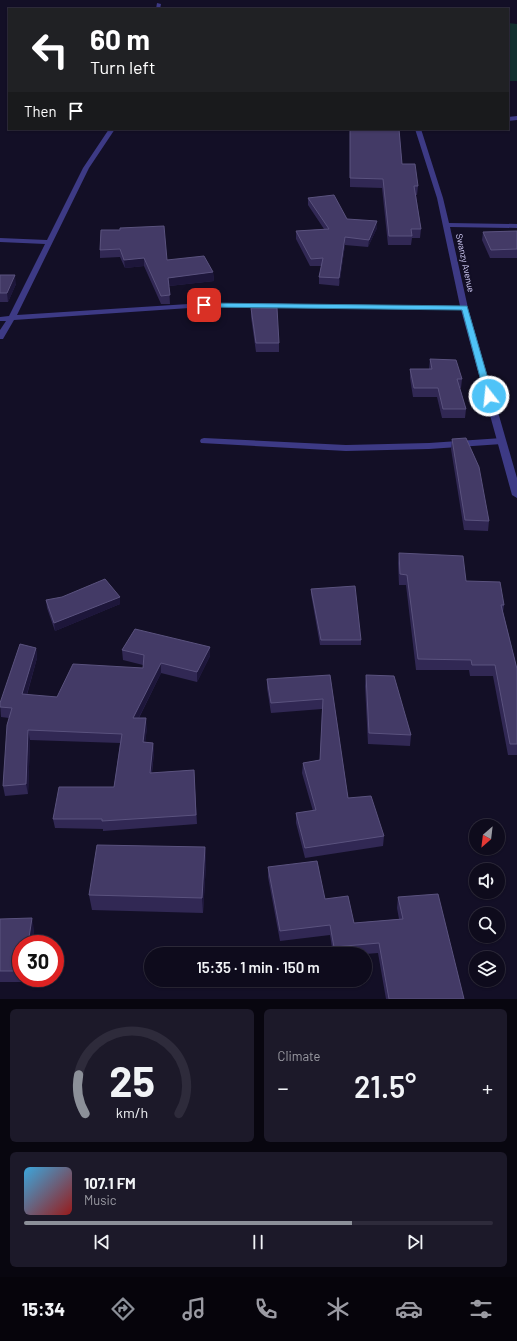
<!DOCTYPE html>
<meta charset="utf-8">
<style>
:root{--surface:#0e0b1c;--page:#1c1929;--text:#f1f3f6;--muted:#9b9ba3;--line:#2e2b3b;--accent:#8c9099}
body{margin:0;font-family:Barlow,sans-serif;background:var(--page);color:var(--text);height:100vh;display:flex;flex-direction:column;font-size:15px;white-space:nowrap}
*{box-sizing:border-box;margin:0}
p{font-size:13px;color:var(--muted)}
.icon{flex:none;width:22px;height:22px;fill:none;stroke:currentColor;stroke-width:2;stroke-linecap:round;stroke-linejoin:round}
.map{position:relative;height:999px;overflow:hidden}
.sheet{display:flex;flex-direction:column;gap:10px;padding:10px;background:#08060f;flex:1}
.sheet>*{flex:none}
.top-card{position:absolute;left:8px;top:8px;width:501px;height:122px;border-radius:0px;box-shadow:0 1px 3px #0004,0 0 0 1px var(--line);background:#202124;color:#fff;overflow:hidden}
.needle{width:26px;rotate:208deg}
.buttons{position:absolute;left:469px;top:819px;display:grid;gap:8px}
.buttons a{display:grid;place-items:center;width:36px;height:36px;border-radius:50%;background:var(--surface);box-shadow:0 1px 3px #0004,0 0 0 1px var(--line);font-size:20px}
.speed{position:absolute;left:12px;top:935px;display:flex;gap:8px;font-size:20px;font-weight:700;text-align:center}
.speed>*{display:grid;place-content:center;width:52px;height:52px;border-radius:50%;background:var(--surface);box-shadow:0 1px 3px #0004,0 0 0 1px var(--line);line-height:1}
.speed .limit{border:6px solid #d22;background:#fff;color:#111}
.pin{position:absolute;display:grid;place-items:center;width:34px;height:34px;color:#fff;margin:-17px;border-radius:8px;box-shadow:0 2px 6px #0006}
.me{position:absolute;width:44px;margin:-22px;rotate:344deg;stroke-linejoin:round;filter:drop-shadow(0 0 3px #0008)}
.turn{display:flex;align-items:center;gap:14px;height:84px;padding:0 16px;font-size:18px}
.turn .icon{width:52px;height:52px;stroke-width:2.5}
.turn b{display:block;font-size:28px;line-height:34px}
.then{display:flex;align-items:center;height:38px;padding:0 16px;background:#0003;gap:8px;font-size:15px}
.big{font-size:30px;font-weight:600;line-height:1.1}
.sheet .card{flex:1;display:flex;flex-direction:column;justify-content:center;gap:6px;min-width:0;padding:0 14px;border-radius:6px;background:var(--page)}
.sheet .dial{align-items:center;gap:0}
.dial svg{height:104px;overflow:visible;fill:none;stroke:var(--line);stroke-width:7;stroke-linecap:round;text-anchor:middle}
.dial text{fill:var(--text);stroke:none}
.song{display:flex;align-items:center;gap:12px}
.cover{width:48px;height:48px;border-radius:6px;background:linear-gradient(135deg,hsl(200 70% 55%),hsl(0 70% 35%))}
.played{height:4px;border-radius:2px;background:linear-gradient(90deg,var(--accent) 70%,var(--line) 70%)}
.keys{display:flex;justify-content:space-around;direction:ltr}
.heat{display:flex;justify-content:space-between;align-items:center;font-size:22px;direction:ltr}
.sheet .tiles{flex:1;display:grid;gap:10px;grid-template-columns:1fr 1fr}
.card:last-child{grid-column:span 2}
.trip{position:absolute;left:144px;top:947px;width:228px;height:40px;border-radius:20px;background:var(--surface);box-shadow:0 1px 3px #0004,0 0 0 1px var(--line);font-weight:600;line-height:40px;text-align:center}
.tab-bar{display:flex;height:64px;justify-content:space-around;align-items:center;background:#06040b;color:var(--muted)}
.tab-bar .icon{width:28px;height:28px}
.tab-bar .selected{color:var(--accent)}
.tab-bar b{font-size:18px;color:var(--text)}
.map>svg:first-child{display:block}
.green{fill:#12302f}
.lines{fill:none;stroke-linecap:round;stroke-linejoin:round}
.service{fill:#3d3a85;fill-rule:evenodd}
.minor{fill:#3d3a85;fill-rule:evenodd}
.wall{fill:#312854}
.shaded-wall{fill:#1d163a}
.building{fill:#433a66;stroke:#5a527e}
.route{fill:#4fc3f7;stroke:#337fa1}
.labels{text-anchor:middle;stroke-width:4;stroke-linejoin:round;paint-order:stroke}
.far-street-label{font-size:9px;fill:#d9d4ff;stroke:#130f26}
</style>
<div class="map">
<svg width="517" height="999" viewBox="0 0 517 999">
<rect width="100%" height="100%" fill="#130f26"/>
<path class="green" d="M508 23 517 24V81H508Z"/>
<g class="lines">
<path class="service" d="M204 438 346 445 429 443 502 438 506 441 502 444 429 449 346 451 201 443 200 441 201 439Z"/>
<path class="minor" d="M157 3 161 4 160 9H156Z
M517 116V120L508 121V117Z
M109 129H115L89 168 17 315 204 303 460 306 437 198 415 129H421L443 198 449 223 517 224V228L450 227 468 308 517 478V498L512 495 461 310 204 307 14 320 3 339H0V330L6 321H0V317L9 316 45 244 0 242V238L47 240 83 168Z"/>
</g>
<path class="wall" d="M350 129H399L402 164 418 186 417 195H416L421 229 420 238H412L411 245H388L382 188 350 187Z
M308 198 347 219 377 228 368 247 345 245 339 286 319 284V277L321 266H310L296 239V231L324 229 308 205Z
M101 230 167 260 213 272 214 281 169 286 170 304H161L144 266 125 268 120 257 100 258V250Z
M517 231V258H490L482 240 483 232Z
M0 275 16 284 8 302H0Z
M251 308 279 343V352H256L251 317Z
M430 359 462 379 461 388H460L466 409 465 418H442L437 397H413L410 378V369H429Z
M452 439 489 521 488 531 464 530 451 449Z
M399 553 466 581 504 605 503 612 517 669V755H508L493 676H470L469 670H416L406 585H399L398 563Z
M311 589 361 640V645H320L311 594Z
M46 600 120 604 55 631 47 608Z
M210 647V656L197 682 161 673 139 718 147 728 145 742 153 743 154 753 152 773 194 770 197 824 103 831V829L55 828 53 819 114 787 120 743 30 740 28 794 5 796 3 786 9 718 1 717 0 703 36 648 37 658 27 695 57 697 143 668V665L123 660 122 650Z
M330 675 348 798 384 836 383 846 305 858 296 823V813L313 811 302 773 303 763 320 760 322 709 271 713 267 688V679Z
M366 675 411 735 410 746 368 744 365 686Z
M205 847 206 863 203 913 92 910 89 895Z
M268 867 325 899 354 923 399 919 397 908 398 897 464 999H386L378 953 365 954H333L330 935 280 941 268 877Z
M0 919 34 929 32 944H21V978H27V982H0Z"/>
<path class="shaded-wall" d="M377 221V228L368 247 369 240Z
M345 237V245L339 286V278Z
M144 258V266L125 268 124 260Z
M213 272 214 281 169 286 168 278Z
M15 275 16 284 8 302 7 293Z
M120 597V604L55 631 54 623Z
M210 647V656L197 682V672Z
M36 648 37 658 24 704 22 694Z
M161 663V673L134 727 133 718Z
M146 718 147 728 144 752 143 742Z
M28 730 30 740 28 794 26 784Z
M153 743 154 753 150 783V773Z
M205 847 206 863 203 913 202 898Z
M32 918 34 929 32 944H28Z"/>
<path class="building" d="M350 129H399L402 164H415L418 186H414L421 229H411L412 236H389L383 179 350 178Z
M334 195 347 219 377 221 369 240 345 237 339 278 319 277 323 258 311 259 296 231 329 229 308 198Z
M164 226 167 260 204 256 213 272 168 278 170 295 161 296 144 258 124 260 120 249 100 250 101 230H120V228Z
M517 231V249L491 250 483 232Z
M0 275H15L7 293H0Z
M251 308H277L279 343H256Z
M430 359 456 360 462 379H457L466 409H443L438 388H414L410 369H432Z
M466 438 479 467 489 521 465 520 452 439Z
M399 553 463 556 466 581 500 582 504 605H501L517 669V744H510L495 665H472L471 660 418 659 407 575 400 574Z
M105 579 120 597 54 623 46 600 62 597Z
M355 586 361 640H321L311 589Z
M135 629 210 647 197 672 161 663 133 718H146L143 742 153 743 150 773 194 770 196 815 102 821V819H53L59 787H114L122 734 28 730 26 784 3 786 7 725 12 708 0 707V703L20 644 36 648 22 694 57 697 73 664 143 668 144 655 122 650Z
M330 675 348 798 371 796 384 836 305 848 296 813 316 810 303 763 320 760 323 699 271 703 267 679Z
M366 675 394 676 411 735 369 733Z
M97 845 205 847 202 898 89 895Z
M317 861 325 899 348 896 354 923 403 919 398 897 438 894 464 999H389L379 943 334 947 330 925 280 931 268 867Z
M32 918 28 944H21V971H0V919Z"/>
<path class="route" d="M204 303 467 306 493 396 489 399 485 396 462 310 202 307V304Z"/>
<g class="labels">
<g class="far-street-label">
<text transform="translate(465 263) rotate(78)" y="3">Swanzy Avenue</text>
</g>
</g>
</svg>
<div class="buttons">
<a><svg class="needle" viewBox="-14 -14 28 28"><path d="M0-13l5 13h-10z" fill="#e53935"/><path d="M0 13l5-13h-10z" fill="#9b9ba3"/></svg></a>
<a><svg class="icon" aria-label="sound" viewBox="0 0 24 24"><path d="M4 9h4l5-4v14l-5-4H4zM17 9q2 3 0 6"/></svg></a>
<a><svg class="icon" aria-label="search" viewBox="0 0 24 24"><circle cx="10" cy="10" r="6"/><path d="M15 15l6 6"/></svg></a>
<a><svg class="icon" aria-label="layers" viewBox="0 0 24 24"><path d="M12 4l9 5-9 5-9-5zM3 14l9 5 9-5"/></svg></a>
</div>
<div class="speed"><div class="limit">30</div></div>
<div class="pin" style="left:204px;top:305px;background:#d93025"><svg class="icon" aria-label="arrive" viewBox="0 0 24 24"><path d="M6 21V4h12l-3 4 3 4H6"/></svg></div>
<svg class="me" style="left:489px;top:396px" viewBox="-20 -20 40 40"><circle r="17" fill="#4fc3f7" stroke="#fff" stroke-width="3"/><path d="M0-11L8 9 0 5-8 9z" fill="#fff"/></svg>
<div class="trip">15:35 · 1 min · 150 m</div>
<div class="top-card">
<div class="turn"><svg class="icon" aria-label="left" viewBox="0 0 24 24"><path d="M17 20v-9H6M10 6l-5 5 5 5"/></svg><div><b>60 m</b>Turn left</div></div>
<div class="then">Then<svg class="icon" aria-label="arrive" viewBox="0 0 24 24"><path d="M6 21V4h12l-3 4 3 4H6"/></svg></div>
</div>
</div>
<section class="sheet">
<div class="tiles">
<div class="card dial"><svg viewBox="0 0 100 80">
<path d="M14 69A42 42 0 1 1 86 69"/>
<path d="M14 69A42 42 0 0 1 9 39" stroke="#8c9099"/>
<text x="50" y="56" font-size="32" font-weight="700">25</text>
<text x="50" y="72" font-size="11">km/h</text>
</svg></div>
<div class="card"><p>Climate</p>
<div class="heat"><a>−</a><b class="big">21.5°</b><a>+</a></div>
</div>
<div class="card">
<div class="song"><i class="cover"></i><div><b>107.1 FM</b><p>Music</p></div></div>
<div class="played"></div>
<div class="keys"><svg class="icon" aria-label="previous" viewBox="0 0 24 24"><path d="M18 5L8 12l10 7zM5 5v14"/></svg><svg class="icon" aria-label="pause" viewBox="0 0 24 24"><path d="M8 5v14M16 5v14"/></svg><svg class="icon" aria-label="next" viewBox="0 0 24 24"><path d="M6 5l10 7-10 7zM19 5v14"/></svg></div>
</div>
</div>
</section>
<nav class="tab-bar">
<b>15:34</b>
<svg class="icon selected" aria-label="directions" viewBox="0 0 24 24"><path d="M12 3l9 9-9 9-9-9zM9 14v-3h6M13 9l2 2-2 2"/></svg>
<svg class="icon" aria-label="music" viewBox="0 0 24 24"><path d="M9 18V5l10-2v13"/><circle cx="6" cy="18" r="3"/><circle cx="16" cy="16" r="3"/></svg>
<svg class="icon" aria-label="phone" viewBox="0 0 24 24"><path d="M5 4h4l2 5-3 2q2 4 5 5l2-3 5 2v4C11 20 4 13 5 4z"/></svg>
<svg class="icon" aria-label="climate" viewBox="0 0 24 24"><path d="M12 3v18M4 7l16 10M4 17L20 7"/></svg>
<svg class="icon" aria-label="car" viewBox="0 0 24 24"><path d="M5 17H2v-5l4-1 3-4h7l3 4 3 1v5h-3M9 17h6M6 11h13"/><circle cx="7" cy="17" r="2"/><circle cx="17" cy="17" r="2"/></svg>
<svg class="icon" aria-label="filters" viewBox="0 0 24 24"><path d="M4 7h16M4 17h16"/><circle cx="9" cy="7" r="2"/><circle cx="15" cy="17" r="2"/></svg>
</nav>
